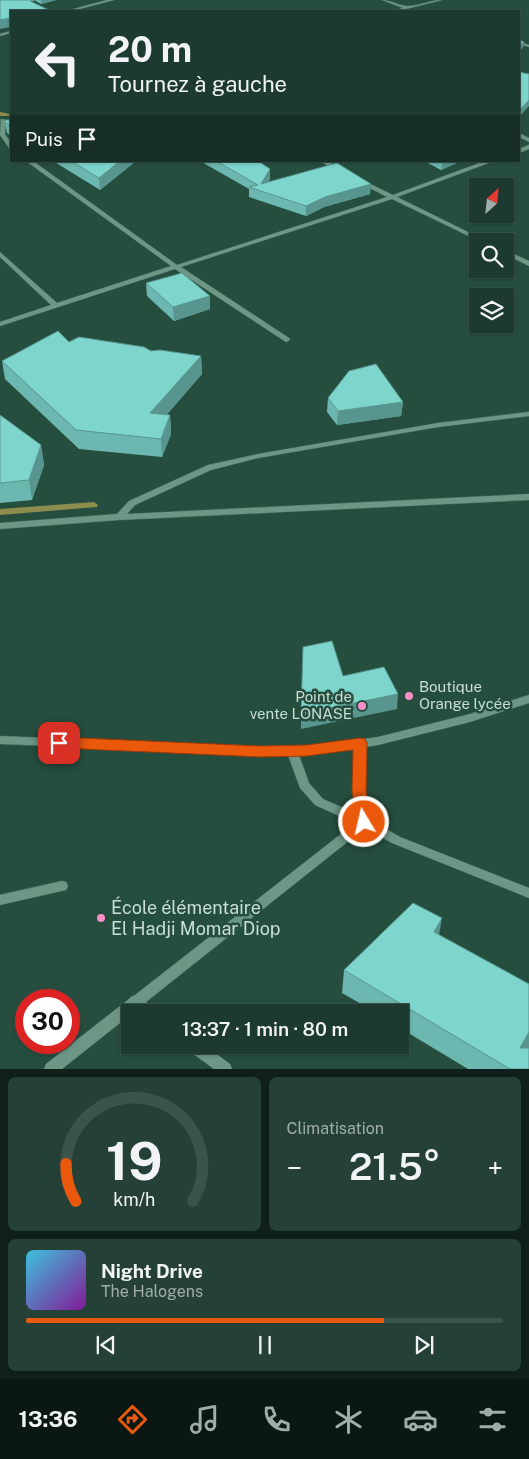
<!DOCTYPE html>
<html lang="fr">
<meta charset="utf-8">
<style>
:root{--surface:#1c3a2f;--page:#254137;--text:#f1f3f6;--muted:#a0adaa;--line:#3a544b;--accent:#ea580c}
body{margin:0;font-family:"Public Sans",sans-serif;background:var(--page);color:var(--text);height:100vh;display:flex;flex-direction:column;font-size:19px;white-space:nowrap}
*{box-sizing:border-box;margin:0}
p{font-size:16px;color:var(--muted)}
.icon{flex:none;width:28px;height:28px;fill:none;stroke:currentColor;stroke-width:2;stroke-linecap:round;stroke-linejoin:round}
.map{position:relative;height:1069px;overflow:hidden}
.sheet{display:flex;flex-direction:column;gap:8px;padding:8px;background:#0f201a;flex:1}
.sheet>*{flex:none}
.hud{position:absolute;left:10px;top:10px;width:510px;height:152px;border-radius:0px;box-shadow:0 1px 4px #0004,0 0 0 1px var(--line);background:#1c3a2f;color:var(--text);overflow:hidden}
.needle{width:32px;rotate:27deg}
.controls{position:absolute;left:469px;top:178px;display:grid;gap:10px}
.controls a{display:grid;place-items:center;width:45px;height:45px;border-radius:0px;background:var(--surface);box-shadow:0 1px 4px #0004,0 0 0 1px var(--line);font-size:25px}
.speed{position:absolute;left:15px;top:989px;display:flex;gap:10px;font-size:25px;font-weight:700;text-align:center}
.speed>*{display:grid;place-content:center;width:65px;height:65px;border-radius:50%;background:var(--surface);box-shadow:0 1px 4px #0004,0 0 0 1px var(--line);line-height:1}
.speed .limit{border:8px solid #d22;background:#fff;color:#111}
.pin{position:absolute;display:grid;place-items:center;width:42px;height:42px;color:#fff;margin:-21px;border-radius:10px;box-shadow:0 2px 8px #0006}
.me{position:absolute;width:55px;margin:-28px;rotate:351deg;stroke-linejoin:round;filter:drop-shadow(0 0 4px #0008)}
.turn{display:flex;align-items:center;gap:18px;height:105px;padding:0 15px;font-size:22px}
.turn .icon{width:65px;height:65px;stroke-width:2.5}
.turn b{display:block;font-size:35px;line-height:42px}
.then{display:flex;align-items:center;height:48px;padding:0 15px;background:#0003;gap:10px;font-size:19px}
.big{font-size:38px;font-weight:600;line-height:1.1}
.sheet .widget{flex:1;display:flex;flex-direction:column;justify-content:center;gap:8px;min-width:0;padding:0 18px;border-radius:8px;background:var(--page)}
.sheet .dial{align-items:center;gap:0}
.dial svg{height:130px;overflow:visible;fill:none;stroke:var(--line);stroke-width:7;stroke-linecap:round;text-anchor:middle}
.dial text{fill:var(--text);stroke:none}
.song{display:flex;align-items:center;gap:15px}
.cover{width:60px;height:60px;border-radius:8px;background:linear-gradient(135deg,hsl(190 70% 55%),hsl(290 70% 35%))}
.played{height:5px;border-radius:2px;background:linear-gradient(90deg,var(--accent) 75%,var(--line) 75%)}
.keys{display:flex;justify-content:space-around;direction:ltr}
.heat{display:flex;justify-content:space-between;align-items:center;font-size:28px;direction:ltr}
.sheet .tiles{flex:1;display:grid;gap:8px;grid-template-columns:1fr 1fr}
.widget:last-child{grid-column:span 2}
.trip{position:absolute;left:121px;top:1004px;width:288px;height:50px;border-radius:0px;background:var(--surface);box-shadow:0 1px 4px #0004,0 0 0 1px var(--line);font-weight:600;line-height:50px;text-align:center}
.tabs{display:flex;height:80px;justify-content:space-around;align-items:center;background:#0b1713;color:var(--muted)}
.tabs .icon{width:35px;height:35px}
.tabs .active{color:var(--accent)}
.tabs b{font-size:22px;color:var(--text)}
.map>svg:first-child{display:block}
.lines{fill:none;stroke-linecap:round;stroke-linejoin:round}
.stream{fill:#8e8c4c;fill-rule:evenodd}
.minor-casing{stroke:#466a5e;stroke-width:1}
.minor{fill:#6d9685;fill-rule:evenodd}
.wall{fill:#6cb7af}
.shaded-wall{fill:#58958f}
.building{fill:#7ed5cc;stroke:#58958f}
.route{fill:#ea580c;stroke:#983908}
.poi-dot{fill:#f98fc9;stroke:#264e3f;stroke-width:2}
.labels{text-anchor:middle;stroke-width:5;stroke-linejoin:round;paint-order:stroke}
.poi-label{font-size:15px;fill:#c9ded5;stroke:#264e3f;text-anchor:start}
.near-poi-label{font-size:18px;fill:#c9ded5;stroke:#264e3f;text-anchor:start}
</style>
<div class="map">
<svg width="529" height="1069" viewBox="0 0 529 1069">
<rect width="100%" height="100%" fill="#264e3f"/>
<g class="lines">
<path class="stream" d="M0 112 11 114V116H0Z
M94 502 98 505 97 507 0 515V509Z"/>
<defs>
<path id="minor" d="M107 0H114L72 11H66Z
M382 0C391 0 401 7 410 6 421 5 431 0 442 0L398 11H392L403 8Z
M11 31V33L0 36V34Z
M519 42 529 45V47L519 44Z
M1 119 6 120 5 134 11 143V149L9 148 0 135Z
M519 133 529 138V142L519 137Z
M529 145V149L519 153V149Z
M26 161H33L177 265 387 197 360 183V181H364L393 195 485 161H494L397 197 486 241H479L392 199 181 267 289 338 290 340 286 342 175 269 0 326V322L51 305 0 257V252L57 303 171 266Z
M320 161H328L342 170 337 171Z
M505 250 529 261V266L505 254Z
M529 412V416L438 427 258 458 211 470 135 505 127 514 529 494V500L119 520 0 529V523L117 514 129 501 208 465 258 454 438 423Z
M529 695V703L470 722 378 745 365 747 364 791 369 819 400 837 529 888V898L392 843 365 828 146 1002 155 1008 156 1012H140L136 1010 133 1012H130V1015L62 1069H44L46 1064 129 999 131 997 135 995 355 823 315 805 300 788 288 755 0 744V736L260 747H307L378 737 470 714ZM355 748 354 791 357 814 323 799 309 783 299 755Z
M62 881 66 882 68 886 66 890 0 905V895Z
M186 1045H204L230 1064 232 1069H214L188 1050Z"/>
</defs>
<use href="#minor" class="minor-casing"/>
<use href="#minor" class="minor"/>
</g>
<path class="wall" d="M34 0H56L41 4Z
M11 120V136L7 133 5 122Z
M53 161H136L100 190Z
M200 161H258L270 179 268 182 370 194 324 207 306 216 249 197V189Z
M424 161H466L463 162 461 161 441 170Z
M146 283 210 309 174 321 147 296Z
M69 342 201 356 202 374 166 415H170L171 434 162 457 79 449 5 379 2 361Z
M328 398 403 402 401 416 337 425 327 412Z
M0 415 41 445 44 465 32 500 0 503Z
M439 935 529 1069H468L400 1028V1012H375L342 993 344 970Z"/>
<path class="shaded-wall" d="M41 0H56L41 4Z
M11 18V27L0 29V20Z
M524 42 523 48 519 51V45Z
M529 100V106L519 117V111Z
M120 161H136L100 190 99 178Z
M444 161H461L441 170 442 162Z
M270 169V179L262 191 261 184Z
M371 184 370 194 324 207 306 216V206L325 197Z
M210 296V309L174 321 173 307Z
M201 356 202 374 152 432 150 413Z
M403 402 401 416 337 425 338 411Z
M170 415 171 434 162 457 161 439Z
M41 445 44 465 32 500 29 480Z
M398 694 397 709 301 729V714Z
M442 918 438 941 434 932Z
M529 1032V1049L520 1048Z"/>
<path class="building" d="M0 0H33L34 1H30L51 11H11V18L0 20Z
M410 10 415 11H396Z
M519 40 524 42 519 45Z
M519 72 529 74V100L519 111Z
M5 120H11V126L5 122Z
M71 161H120L99 178Z
M216 161H258L270 169 261 184 337 163 371 184 325 197 306 206 249 187 258 185Z
M182 273 210 296 173 307 146 283Z
M58 331 69 342 79 337 144 347 151 351 160 350 201 356 150 413 170 415 161 439 76 430 2 361Z
M376 364 403 402 338 411 328 398 349 371Z
M0 415 41 445 29 480 0 483Z
M332 641 343 676 384 667 398 694 301 714 303 647Z
M413 903 442 918 434 932 529 984V1032L520 1048H529V1069H510L344 970Z"/>
<path class="route" d="M59 737 260 746 307 745 360 738 365 739 367 743 366 791 371 822 369 826 364 828 359 826 357 822 352 791 353 750 307 756 260 757 59 748 54 747 52 743 54 739Z"/>
<g class="poi-dot">
<circle cx="409" cy="696" r="5"/>
<circle cx="362" cy="706" r="5"/>
<circle cx="101" cy="918" r="5"/>
</g>
<g class="labels">
<g class="poi-label">
<text x="419" y="692">Boutique<tspan x="419" dy="17">Orange lycée</tspan></text>
<text x="352" y="702" text-anchor="end">Point de<tspan x="352" dy="17">vente LONASE</tspan></text>
</g>
<g class="near-poi-label">
<text x="111" y="914">École élémentaire<tspan x="111" dy="21">El Hadji Momar Diop</tspan></text>
</g>
</g>
</svg>
<div class="controls">
<a><svg class="needle" viewBox="-14 -14 28 28"><path d="M0-13l5 13h-10z" fill="#e53935"/><path d="M0 13l5-13h-10z" fill="#a0adaa"/></svg></a>
<a><svg class="icon" aria-label="search" viewBox="0 0 24 24"><circle cx="10" cy="10" r="6"/><path d="M15 15l6 6"/></svg></a>
<a><svg class="icon" aria-label="layers" viewBox="0 0 24 24"><path d="M12 4l9 5-9 5-9-5zM3 14l9 5 9-5"/></svg></a>
</div>
<div class="speed"><div class="limit">30</div></div>
<div class="pin" style="left:59px;top:743px;background:#d93025"><svg class="icon" aria-label="arrive" viewBox="0 0 24 24"><path d="M6 21V4h12l-3 4 3 4H6"/></svg></div>
<svg class="me" style="left:364px;top:822px" viewBox="-20 -20 40 40"><circle r="17" fill="#ea580c" stroke="#fff" stroke-width="3"/><path d="M0-11L8 9 0 5-8 9z" fill="#fff"/></svg>
<div class="trip">13:37 · 1 min · 80 m</div>
<div class="hud">
<div class="turn"><svg class="icon" aria-label="left" viewBox="0 0 24 24"><path d="M17 20v-9H6M10 6l-5 5 5 5"/></svg><div><b>20 m</b>Tournez à gauche</div></div>
<div class="then">Puis<svg class="icon" aria-label="arrive" viewBox="0 0 24 24"><path d="M6 21V4h12l-3 4 3 4H6"/></svg></div>
</div>
</div>
<section class="sheet">
<div class="tiles">
<div class="widget dial"><svg viewBox="0 0 100 80">
<path d="M14 69A42 42 0 1 1 86 69"/>
<path d="M14 69A42 42 0 0 1 8 46" stroke="#ea580c"/>
<text x="50" y="56" font-size="32" font-weight="700">19</text>
<text x="50" y="72" font-size="11">km/h</text>
</svg></div>
<div class="widget"><p>Climatisation</p>
<div class="heat"><a>−</a><b class="big">21.5°</b><a>+</a></div>
</div>
<div class="widget">
<div class="song"><i class="cover"></i><div><b>Night Drive</b><p>The Halogens</p></div></div>
<div class="played"></div>
<div class="keys"><svg class="icon" aria-label="previous" viewBox="0 0 24 24"><path d="M18 5L8 12l10 7zM5 5v14"/></svg><svg class="icon" aria-label="pause" viewBox="0 0 24 24"><path d="M8 5v14M16 5v14"/></svg><svg class="icon" aria-label="next" viewBox="0 0 24 24"><path d="M6 5l10 7-10 7zM19 5v14"/></svg></div>
</div>
</div>
</section>
<nav class="tabs">
<b>13:36</b>
<svg class="icon active" aria-label="directions" viewBox="0 0 24 24"><path d="M12 3l9 9-9 9-9-9zM9 14v-3h6M13 9l2 2-2 2"/></svg>
<svg class="icon" aria-label="music" viewBox="0 0 24 24"><path d="M9 18V5l10-2v13"/><circle cx="6" cy="18" r="3"/><circle cx="16" cy="16" r="3"/></svg>
<svg class="icon" aria-label="phone" viewBox="0 0 24 24"><path d="M5 4h4l2 5-3 2q2 4 5 5l2-3 5 2v4C11 20 4 13 5 4z"/></svg>
<svg class="icon" aria-label="climate" viewBox="0 0 24 24"><path d="M12 3v18M4 7l16 10M4 17L20 7"/></svg>
<svg class="icon" aria-label="car" viewBox="0 0 24 24"><path d="M5 17H2v-5l4-1 3-4h7l3 4 3 1v5h-3M9 17h6M6 11h13"/><circle cx="7" cy="17" r="2"/><circle cx="17" cy="17" r="2"/></svg>
<svg class="icon" aria-label="filters" viewBox="0 0 24 24"><path d="M4 7h16M4 17h16"/><circle cx="9" cy="7" r="2"/><circle cx="15" cy="17" r="2"/></svg>
</nav>
